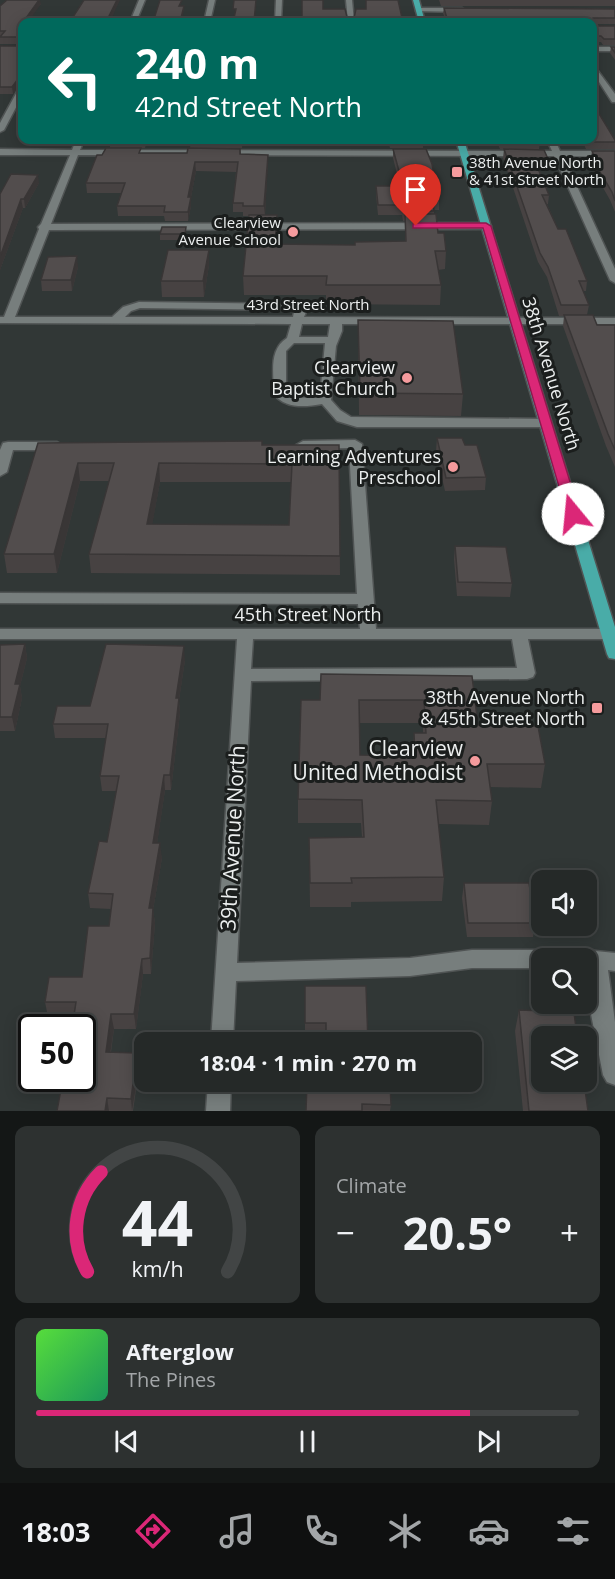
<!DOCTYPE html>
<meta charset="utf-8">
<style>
:root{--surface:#252928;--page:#2d3130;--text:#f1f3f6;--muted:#a3a6a8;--line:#424545;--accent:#db2777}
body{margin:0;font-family:"Open Sans",sans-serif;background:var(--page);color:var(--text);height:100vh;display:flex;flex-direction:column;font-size:22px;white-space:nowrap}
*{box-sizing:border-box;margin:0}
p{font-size:20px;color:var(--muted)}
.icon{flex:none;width:33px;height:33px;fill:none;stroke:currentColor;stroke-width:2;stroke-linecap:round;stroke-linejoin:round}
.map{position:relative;height:1111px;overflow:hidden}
.panel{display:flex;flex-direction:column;gap:15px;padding:15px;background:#141716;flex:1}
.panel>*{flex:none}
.top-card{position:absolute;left:18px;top:18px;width:579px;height:126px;border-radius:12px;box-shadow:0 3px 15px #0003,0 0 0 2px var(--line);background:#00695c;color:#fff;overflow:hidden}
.fabs{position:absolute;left:531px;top:870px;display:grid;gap:12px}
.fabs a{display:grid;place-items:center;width:66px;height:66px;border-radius:12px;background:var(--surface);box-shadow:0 3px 15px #0003,0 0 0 2px var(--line);font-size:30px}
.speed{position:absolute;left:18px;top:1014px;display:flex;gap:12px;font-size:30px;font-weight:700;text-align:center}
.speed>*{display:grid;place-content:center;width:78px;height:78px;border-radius:50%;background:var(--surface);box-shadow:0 3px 15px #0003,0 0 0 2px var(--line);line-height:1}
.speed .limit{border:3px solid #111;border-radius:9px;background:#fff;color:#111}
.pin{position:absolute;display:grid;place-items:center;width:51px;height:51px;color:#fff;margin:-62px -26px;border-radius:50% 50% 50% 0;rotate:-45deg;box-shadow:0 0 6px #0007}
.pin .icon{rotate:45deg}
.me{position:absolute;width:66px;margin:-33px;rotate:343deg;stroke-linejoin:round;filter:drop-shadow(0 0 4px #0008)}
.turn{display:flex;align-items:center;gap:21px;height:126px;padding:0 18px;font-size:27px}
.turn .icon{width:78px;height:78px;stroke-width:2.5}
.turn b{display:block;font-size:42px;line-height:51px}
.big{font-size:45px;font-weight:700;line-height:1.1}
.panel .widget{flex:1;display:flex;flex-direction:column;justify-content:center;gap:9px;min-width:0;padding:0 21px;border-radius:12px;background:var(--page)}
.panel .dial{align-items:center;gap:0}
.dial svg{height:156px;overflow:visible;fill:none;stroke:var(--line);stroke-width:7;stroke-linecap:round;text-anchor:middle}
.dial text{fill:var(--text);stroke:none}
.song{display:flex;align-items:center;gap:18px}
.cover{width:72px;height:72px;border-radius:9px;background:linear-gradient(135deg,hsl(110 70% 55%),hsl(150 70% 35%))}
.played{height:6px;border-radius:3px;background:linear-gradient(90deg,var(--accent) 80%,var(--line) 80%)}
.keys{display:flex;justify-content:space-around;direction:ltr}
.heat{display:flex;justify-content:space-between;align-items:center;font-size:33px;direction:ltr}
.panel .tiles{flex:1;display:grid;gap:15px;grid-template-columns:1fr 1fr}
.widget:last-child{grid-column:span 2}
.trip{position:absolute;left:134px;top:1032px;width:348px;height:60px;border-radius:12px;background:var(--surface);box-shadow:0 3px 15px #0003,0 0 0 2px var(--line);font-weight:700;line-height:60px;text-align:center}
.menu{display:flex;height:96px;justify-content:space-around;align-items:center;background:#0f1010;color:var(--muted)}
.menu .icon{width:42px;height:42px}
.menu .current{color:var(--accent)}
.menu b{font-size:27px;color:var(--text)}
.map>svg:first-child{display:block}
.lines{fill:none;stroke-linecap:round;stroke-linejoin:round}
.minor-casing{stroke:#505454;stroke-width:3}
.major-casing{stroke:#505454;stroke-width:3}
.minor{fill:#777e7d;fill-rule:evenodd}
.major{fill:#49aca8;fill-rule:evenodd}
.wall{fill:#474242;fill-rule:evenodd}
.shaded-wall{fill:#393636}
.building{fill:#524d4d;stroke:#393636;stroke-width:1.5;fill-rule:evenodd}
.route{fill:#db2777;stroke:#8e194d;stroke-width:1.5}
.poi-dot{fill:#f59b9d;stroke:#1b1e1d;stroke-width:2}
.labels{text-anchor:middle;stroke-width:6;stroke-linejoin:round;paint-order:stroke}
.far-poi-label{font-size:15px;fill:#ecefef;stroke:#1b1e1d;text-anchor:start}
.far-street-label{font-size:15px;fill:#ecefef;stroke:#1b1e1d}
.poi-label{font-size:18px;fill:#ecefef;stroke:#1b1e1d;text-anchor:end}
.street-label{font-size:18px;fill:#ecefef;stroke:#1b1e1d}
.near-poi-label{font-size:21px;fill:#ecefef;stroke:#1b1e1d;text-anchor:end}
.near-street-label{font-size:21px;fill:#ecefef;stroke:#1b1e1d}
</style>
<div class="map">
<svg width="615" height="1111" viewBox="0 0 615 1111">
<rect width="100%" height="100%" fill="#313736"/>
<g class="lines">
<defs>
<path id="minor" d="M139 0H145L136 22H130Z
M209 0H215L210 22H204Z
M276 0H282L281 22H275Z
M346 0H352L354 22H348Z
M418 8H462L465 10 462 12 416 11Z
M592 47H615V51H592Z
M592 63 615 94V102H612L592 71Z
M19 88H22V96L4 130 0 132V123Z
M76 140H84L80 150 552 151 547 140H555L560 151H615V157L563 156 615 269V283L610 280 554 156 78 155 51 224 486 223 491 226 486 229 49 230 15 317H112L123 307 139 302 296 304 300 305 306 312 304 317 615 318V324H342V331L336 346 331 400 340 410 351 417 545 419 551 423 545 427H357L337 421 322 404C305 407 285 409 274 394 274 374 268 350 287 338L291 324 0 323V317H4L39 229 38 227 41 224 70 155H0V149L72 150ZM140 308 293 310 294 312 293 317H125L131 311ZM302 324H330L328 337H299ZM294 343H325L320 397 295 398 286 393V351Z
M355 440 362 444 376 629H615V639H528L535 673 533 677 527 679 251 681 237 963 410 958 472 950H542L550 953 552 958H542V968H472L410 976 236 981 233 1042H211L237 639H0V629H360L358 604 0 603V593L357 594 349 448 303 449 296 445 303 441ZM253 639H512L517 668 251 669Z
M8 442H57L64 446 57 450H13L7 472 0 476V450L3 443Z
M586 950 615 953V971L608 970 615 1022V1085L607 1082 603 1075 588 999 586 958H576L578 953Z
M208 1082H231L230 1111H206Z"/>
<path id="major" d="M413 0H419L425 22H419Z
M456 140H464L615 627V659L609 658 607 654Z"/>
</defs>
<use href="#minor" class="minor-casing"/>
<use href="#major" class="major-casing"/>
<use href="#minor" class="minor"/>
<use href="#major" class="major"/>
</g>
<path class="wall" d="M439 0H615V6H441Z
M41 4 22 22V86H19L13 94H0V46H21L22 44H0V6Z
M444 8 615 9V24H592V22H446L443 13Z
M592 26H615V45H603L601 42H592Z
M611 47H615V60L610 53Z
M24 140H57L56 142H25Z
M111 140H147L145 148H110V142Z
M191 140H243L242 148H190Z
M304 140H337V144H304Z
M388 140H423V148H390Z
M496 140H539L540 142 539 149H500Z
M582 140H615V149H586Z
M240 149 241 154 268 155 265 215 278 233 277 244 355 245 405 241V221H403L402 215H378L376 195V186H400L393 158V149L439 200V210H434V214L438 233 446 251 445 269 438 270 441 285 440 305 326 304V295H244L243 276 249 216H243V212H233V203L236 172 196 171 191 197V206L188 221H165L164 216H118L117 206 121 193H87L86 183 102 155 187 153Z
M504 149 548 159 547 167H538L549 195 548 204H547L558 229 587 281 586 291H583L589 305 587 315 597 325H615V467L606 446 563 326 564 316H559L547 277 538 262 503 158Z
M592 151H615V212L610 200 593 170 594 165 591 159Z
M39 183 25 208H23L0 270V194Z
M186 227V232L185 240H160V234Z
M209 250V265L204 297H162L161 281Z
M78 267 72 291H42L41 280Z
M358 320 463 394 461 416 359 415Z
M437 438 465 445 486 477 485 490 445 491 436 451Z
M38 443 339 445 340 575 91 573 89 554 109 481H80L57 573H7L4 554ZM160 482H291L289 525 152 524Z
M455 546 512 583 510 597 457 596 454 559Z
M25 644 27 658 20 686 22 698 15 731H0V645Z
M185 660 179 700 180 713 171 790H165L157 843 162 858 153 910 155 923 151 974H143L136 1029H114L111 1052 139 1068 133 1111H57L73 1018 48 1017 45 1002 82 977 109 926 111 909 90 908 88 893 107 842 116 791H102L100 776 106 738H55L53 724Z
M472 676 478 725 545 764 541 788 490 787 492 801 489 825 438 824 444 877 442 901 351 902V907H310L309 838 362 837 361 823H298V799L320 700ZM360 723H423V733H414L413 756 360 755Z
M464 883 535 923 533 937H467L462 898Z
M305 986H366L326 1037 305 1038Z
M519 1010 588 1111H523L515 1031Z
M307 1082 391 1105 390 1111H306Z"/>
<path class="shaded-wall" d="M39 0H40L41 4 28 22H23Z
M117 0H120L110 22H106Z
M184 6V11L181 22H180Z
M18 79 19 86 13 94 12 87Z
M268 155V165L265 216 264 206Z
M195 162 196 171 191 197V206L188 221V197Z
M38 175 39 183 25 208 24 199Z
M21 199 23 208 0 270V257Z
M277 215 278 233 276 262 275 244Z
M209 250V265L204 297 203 281Z
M77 256 78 267 72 291 71 280Z
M78 463 80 481 57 573 54 554Z
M159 463 160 482 149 543 147 524Z
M25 644 27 658 20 686 22 698 15 731 12 717 15 684Z
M184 646 185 660 179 700 180 713 171 790 170 775 176 698Z
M164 775 165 790 155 858 153 843Z
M160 843 162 858 153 910 155 923 151 974 150 958 149 908Z
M142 959 143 974 136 1029 134 1014Z
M111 1014 114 1029 108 1067 106 1052Z
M137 1053 139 1068 132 1111 131 1099Z
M107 1098 109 1111H105Z"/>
<path class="building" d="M7 0H39L21 25H22V39L21 37H0L5 31H0V6Z
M84 0H117L106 22H66L68 20H71Z
M160 0H182L179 6H184L180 22H153Z
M234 0H256L254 22H233L236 9H233Z
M302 0H323V9H345L347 17 354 18 356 9H366V0H398L403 22H302Z
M444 8 615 9V18H593L591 22H448Z
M592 26H615V39H604L601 36H592Z
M22 42V79H18L12 87H0V46H21Z
M611 47H615V53Z
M592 102 615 140V142H587L586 140H592Z
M111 140H145L144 142H110Z
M191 140H242V142H190Z
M390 140H423V141H390Z
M500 140H539L540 142 501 141Z
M106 148H141L139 153H187L188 148 240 149V154L268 155 264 206H243V203H233L238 162H195L188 197H191L188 212H164L165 206H117L125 183H86L97 155H102Z
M393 149H426L432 164 439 200H433L434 211H403V205H378L376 186H403Z
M504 149 544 150 548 159H534L549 195H542L558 229H566L587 281H579L589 305H561L548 267 540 253Z
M592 151H615V201L612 192 594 162H597Z
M11 174 38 175 24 199H21L0 257V194Z
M405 214H436L438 233H444L446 251H435L441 285H326L327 276H243L249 215H277L275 244 355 245V242L406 241Z
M162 227H186L185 234H160Z
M168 250H209L203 281H161Z
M77 256 71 280H41L48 257Z
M564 315H593L597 325H615V450L608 434Z
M358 320 453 321 463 394 360 393Z
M437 438H462L465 445H477L486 477 446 478Z
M262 441V445H339L340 556 89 554 114 463H78L54 554H4L38 443ZM159 463 292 464 289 525 147 524Z
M455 546 506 547 512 583 458 582Z
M25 644 15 684H20L12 717H0V645Z
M106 644 184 646 176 698H179L170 775H164L153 843H160L149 908H153L150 958 142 959 134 1014H111L106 1052 137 1053 131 1099 107 1098 105 1111H57L63 1078H82V1028H72L76 1002H45L49 977H82L88 926H109L113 894 88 893 99 841 107 842 119 776H100L108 724H53L57 706H90Z
M321 674 472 676 478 725 538 726 545 764H487L492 801 436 800 444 877 351 878 352 883H310L309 838 364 837 362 800 298 799 301 700H320ZM359 700H424L426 733H414L415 756 360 755Z
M464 883H529L535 923H468Z
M305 986H366L368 1042H326V1023H305Z
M519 1010 574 1012 577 1036H542V1082H584L588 1111H529Z
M307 1082H390L391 1105 362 1104V1111H306Z"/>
<path class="route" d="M416 223H486L491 226 580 514 578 517H569L567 514 483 228H413V224Z"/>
<g class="poi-dot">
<rect x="451" y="166" width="12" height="12" rx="3"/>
<circle cx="293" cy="232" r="6"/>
<circle cx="407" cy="378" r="6"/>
<circle cx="453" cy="467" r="6"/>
<rect x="591" y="702" width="12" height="12" rx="3"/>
<circle cx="475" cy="761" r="6"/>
</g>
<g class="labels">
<g class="far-poi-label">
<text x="469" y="168">38th Avenue North<tspan x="469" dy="17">&amp; 41st Street North</tspan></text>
<text x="281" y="228" text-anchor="end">Clearview<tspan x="281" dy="17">Avenue School</tspan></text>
</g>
<g class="far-street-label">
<text x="308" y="310">43rd Street North</text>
</g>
<g class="poi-label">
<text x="395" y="374">Clearview<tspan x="395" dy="21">Baptist Church</tspan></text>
<text x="441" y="463">Learning Adventures<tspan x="441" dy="21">Preschool</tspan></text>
<text x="585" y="704">38th Avenue North<tspan x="585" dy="21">&amp; 45th Street North</tspan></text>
</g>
<g class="street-label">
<text transform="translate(551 374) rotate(73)" y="6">38th Avenue North</text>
<text x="308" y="621">45th Street North</text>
</g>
<g class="near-poi-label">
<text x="463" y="756">Clearview<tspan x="463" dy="24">United Methodist</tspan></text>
</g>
<g class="near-street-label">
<text transform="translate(233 838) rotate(-87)" y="7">39th Avenue North</text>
</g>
</g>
</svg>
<div class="fabs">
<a><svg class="icon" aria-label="sound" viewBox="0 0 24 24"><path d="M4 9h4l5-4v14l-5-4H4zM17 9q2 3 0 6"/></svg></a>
<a><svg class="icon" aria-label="search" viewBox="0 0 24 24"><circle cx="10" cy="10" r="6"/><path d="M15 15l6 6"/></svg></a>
<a><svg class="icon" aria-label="layers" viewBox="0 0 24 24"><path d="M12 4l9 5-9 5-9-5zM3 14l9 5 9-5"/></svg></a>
</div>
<div class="speed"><div class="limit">50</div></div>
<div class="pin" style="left:416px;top:226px;background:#d93025"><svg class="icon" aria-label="arrive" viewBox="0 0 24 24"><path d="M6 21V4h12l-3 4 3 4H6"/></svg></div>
<svg class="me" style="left:573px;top:514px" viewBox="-20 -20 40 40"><circle r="19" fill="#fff"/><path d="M0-13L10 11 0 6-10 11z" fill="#db2777"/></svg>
<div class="trip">18:04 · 1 min · 270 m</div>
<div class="top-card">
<div class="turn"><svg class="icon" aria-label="left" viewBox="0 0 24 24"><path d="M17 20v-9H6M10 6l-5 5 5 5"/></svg><div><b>240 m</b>42nd Street North</div></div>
</div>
</div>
<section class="panel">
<div class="tiles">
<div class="widget dial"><svg viewBox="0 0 100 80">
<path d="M14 69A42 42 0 1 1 86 69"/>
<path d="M14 69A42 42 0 0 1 21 18" stroke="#db2777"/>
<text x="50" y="56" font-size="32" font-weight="700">44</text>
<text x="50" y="72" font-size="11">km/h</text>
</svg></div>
<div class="widget"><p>Climate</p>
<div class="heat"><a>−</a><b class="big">20.5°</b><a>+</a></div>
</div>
<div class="widget">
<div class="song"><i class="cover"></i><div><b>Afterglow</b><p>The Pines</p></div></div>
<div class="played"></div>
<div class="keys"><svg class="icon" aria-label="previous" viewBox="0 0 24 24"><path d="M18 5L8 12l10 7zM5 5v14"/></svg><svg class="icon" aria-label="pause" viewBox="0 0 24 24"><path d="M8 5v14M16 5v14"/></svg><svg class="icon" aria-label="next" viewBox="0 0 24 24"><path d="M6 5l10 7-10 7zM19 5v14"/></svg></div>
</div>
</div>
</section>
<nav class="menu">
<b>18:03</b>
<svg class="icon current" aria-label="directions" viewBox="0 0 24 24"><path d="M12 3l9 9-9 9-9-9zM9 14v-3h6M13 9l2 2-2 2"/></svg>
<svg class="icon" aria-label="music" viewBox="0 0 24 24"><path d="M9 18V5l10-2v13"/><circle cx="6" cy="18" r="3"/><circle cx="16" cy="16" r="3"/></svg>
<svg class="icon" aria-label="phone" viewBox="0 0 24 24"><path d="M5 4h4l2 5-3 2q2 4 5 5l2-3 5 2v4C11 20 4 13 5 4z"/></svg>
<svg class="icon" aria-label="climate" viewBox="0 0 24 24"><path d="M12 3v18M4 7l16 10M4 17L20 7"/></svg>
<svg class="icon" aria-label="car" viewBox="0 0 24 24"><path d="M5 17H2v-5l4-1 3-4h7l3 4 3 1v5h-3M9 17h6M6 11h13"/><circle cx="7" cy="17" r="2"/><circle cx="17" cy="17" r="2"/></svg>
<svg class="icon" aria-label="filters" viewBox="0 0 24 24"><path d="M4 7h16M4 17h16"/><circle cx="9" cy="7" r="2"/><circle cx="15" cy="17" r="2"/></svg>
</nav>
